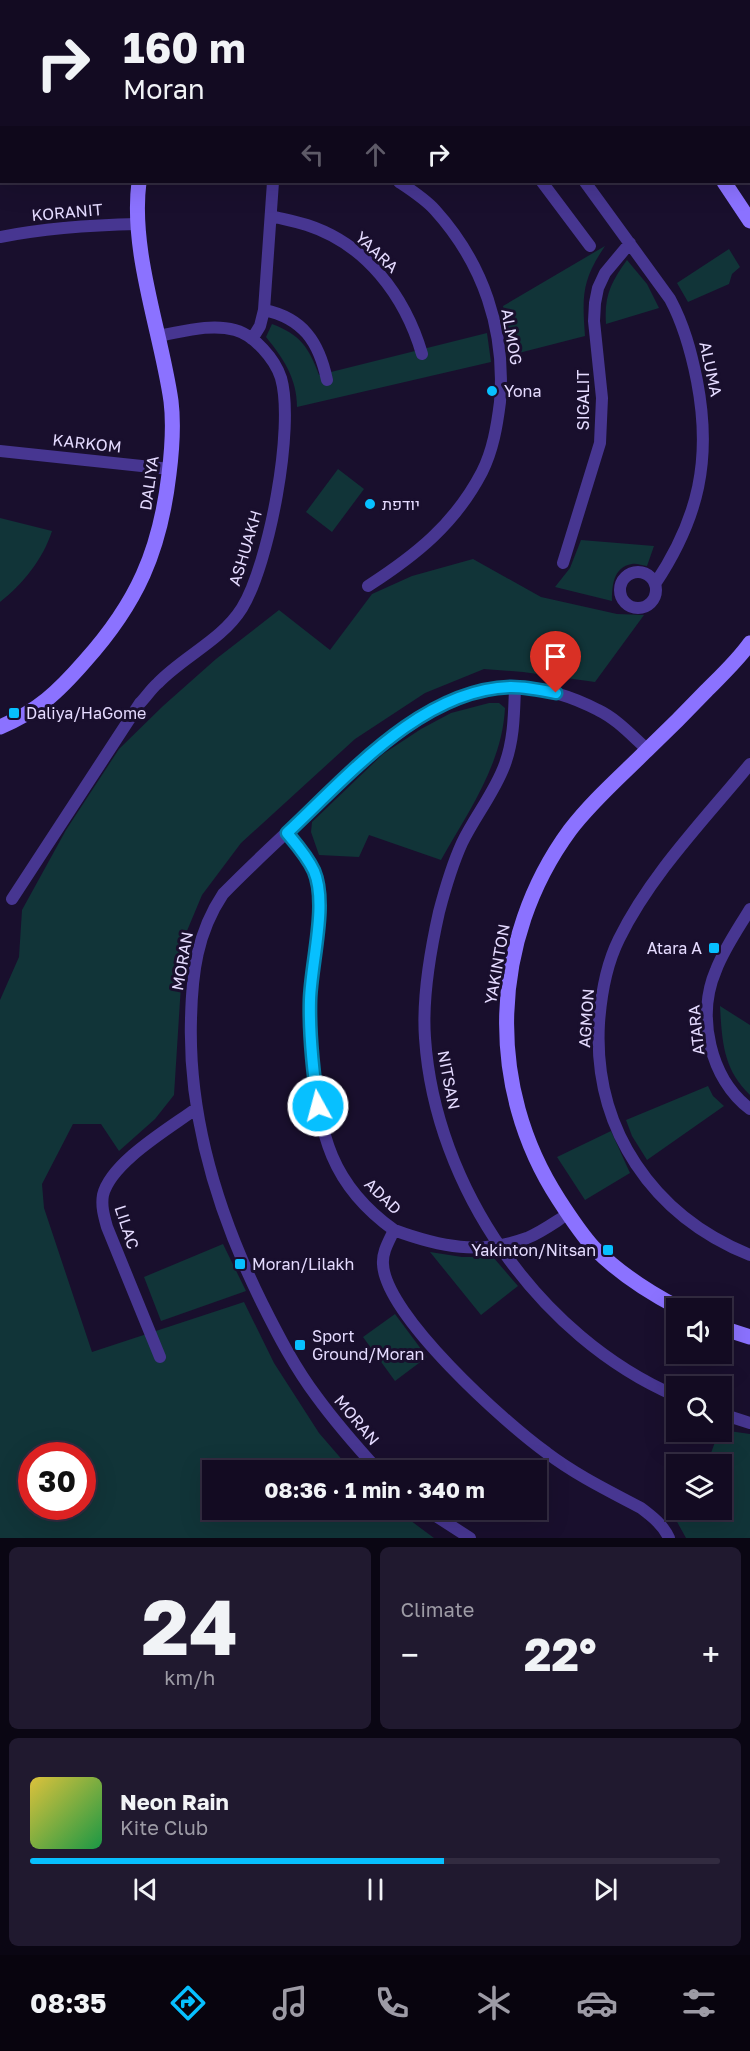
<!DOCTYPE html>
<meta charset="utf-8">
<style>
:root{--surface:#130b22;--page:#20192f;--text:#f1f3f6;--muted:#9d9ba5;--line:#322b40;--accent:#07c0ff}
body{margin:0;font-family:"Golos Text",Heebo,sans-serif;background:var(--page);color:var(--text);height:100vh;display:flex;flex-direction:column;font-size:22px;white-space:nowrap}
*{box-sizing:border-box;margin:0}
p{font-size:20px;color:var(--muted)}
.icon{flex:none;width:33px;height:33px;fill:none;stroke:currentColor;stroke-width:2;stroke-linecap:round;stroke-linejoin:round}
.map{position:relative;height:1538px;overflow:hidden}
.drawer{display:flex;flex-direction:column;gap:9px;padding:9px;background:#0a0613;flex:1}
.drawer>*{flex:none}
.top-card{position:absolute;left:0px;top:0px;width:750px;height:183px;box-shadow:0 6px 24px #0002,0 0 0 2px var(--line);background:#130b22;color:var(--text);overflow:hidden}
.buttons{position:absolute;left:666px;top:1298px;display:grid;gap:12px}
.buttons a{display:grid;place-items:center;width:66px;height:66px;border-radius:0px;background:var(--surface);box-shadow:0 6px 24px #0002,0 0 0 2px var(--line);font-size:30px}
.speed{position:absolute;left:18px;top:1442px;display:flex;gap:12px;font-size:30px;font-weight:700;text-align:center}
.speed>*{display:grid;place-content:center;width:78px;height:78px;border-radius:50%;background:var(--surface);box-shadow:0 6px 24px #0002,0 0 0 2px var(--line);line-height:1}
.speed .limit{border:9px solid #d22;background:#fff;color:#111}
.pin{position:absolute;display:grid;place-items:center;width:51px;height:51px;color:#fff;margin:-62px -26px;border-radius:50% 50% 50% 0;rotate:-45deg;box-shadow:0 0 6px #0007}
.pin .icon{rotate:45deg}
.me{position:absolute;width:66px;margin:-33px;rotate:353deg;stroke-linejoin:round;filter:drop-shadow(0 0 4px #0008)}
.turn{display:flex;align-items:center;gap:21px;height:126px;padding:0 24px;font-size:27px}
.turn .icon{width:78px;height:78px;stroke-width:2.5}
.turn b{display:block;font-size:42px;line-height:51px}
.lanes{display:flex;align-items:center;height:57px;padding:0 24px;background:#0003;justify-content:center;gap:30px;direction:ltr}
.lanes .off{opacity:.35}
.big{font-size:45px;font-weight:700;line-height:1.1}
.drawer .card{flex:1;display:flex;flex-direction:column;justify-content:center;gap:9px;min-width:0;padding:0 21px;border-radius:9px;background:var(--page)}
.drawer .dial{align-items:center;gap:0}
.dial b{font-size:78px;line-height:1}
.song{display:flex;align-items:center;gap:18px}
.cover{width:72px;height:72px;border-radius:9px;background:linear-gradient(135deg,hsl(50 70% 55%),hsl(140 70% 35%))}
.played{height:6px;border-radius:3px;background:linear-gradient(90deg,var(--accent) 60%,var(--line) 60%)}
.keys{display:flex;justify-content:space-around;direction:ltr}
.heat{display:flex;justify-content:space-between;align-items:center;font-size:33px;direction:ltr}
.drawer .tiles{flex:1;display:grid;gap:9px;grid-template-columns:1fr 1fr}
.card:last-child{grid-column:span 2}
.trip{position:absolute;left:202px;top:1460px;width:345px;height:60px;border-radius:0px;background:var(--surface);box-shadow:0 6px 24px #0002,0 0 0 2px var(--line);font-weight:700;line-height:60px;text-align:center}
.menu{display:flex;height:96px;justify-content:space-around;align-items:center;background:#08040e;color:var(--muted)}
.menu .icon{width:42px;height:42px}
.menu .active{color:var(--accent)}
.menu b{font-size:27px;color:var(--text)}
.map>svg:first-child{display:block}
.green{fill:#113438;fill-rule:evenodd}
.lines{fill:none;stroke-linecap:round;stroke-linejoin:round}
.street{stroke:#473691;stroke-width:12}
.secondary{stroke:#8b72ff;stroke-width:15}
.route-casing{stroke:#057da6;stroke-width:15}
.route{stroke:#07c0ff;stroke-width:10}
.poi-dot{fill:#07c0ff;stroke:#190f2d;stroke-width:2}
.labels{text-anchor:middle;stroke-width:6;stroke-linejoin:round;paint-order:stroke}
.street-label{font-size:16px;fill:#e5dbff;stroke:#190f2d}
.poi-label{font-size:16px;fill:#e5dbff;stroke:#190f2d;text-anchor:start}
</style>
<div class="map">
<svg width="750" height="1538" viewBox="0 0 750 1538">
<rect width="100%" height="100%" fill="#190f2d"/>
<path class="green" d="M605 246C582 280 582 295 585 336L511 355 503 306Z
M729 249 740 267 732 274 729 284 688 302 677 283Z
M627 260 647 284 659 308 606 324C604 296 611 282 627 260Z
M272 324C301 335 309 348 319 375L487 333 491 362 297 407C297 378 283 358 266 337Z
M338 469 364 489 332 532 306 512Z
M0 518 52 531C43 559 23 584 0 602Z
M581 540 654 546 647 566C643 566 636 563 632 564 613 567 612 586 612 601L555 587 570 568Z
M473 559 541 597 617 614 644 615 595 682 523 672 484 669 425 693 355 739 241 843 202 895 184 938 174 1095 155 1119 119 1151 101 1124H73L42 1184 44 1208 92 1352 244 1302 274 1363 319 1433 351 1470H213V1509H395L434 1538H0V1000L19 957 22 910 66 830 119 749 163 706 216 659 279 610 330 650 372 594 412 576ZM32 1455H82V1506H32Z
M489 703H499L505 708C502 765 468 812 441 860L369 835 359 857 319 855 311 832 312 822 383 754 421 729 451 713Z
M720 1006 750 1025V1095C723 1069 722 1041 720 1006Z
M708 1086 713 1096 724 1106 647 1160 632 1136 626 1120Z
M611 1131 630 1173 585 1200 557 1157Z
M223 1244 246 1291 161 1321 144 1277Z
M430 1252 462 1257H493L518 1286 481 1315Z
M395 1314 427 1357 395 1381 363 1337Z
M722 1430 750 1434V1538H686L676 1520 685 1509H722V1464H707L719 1431Z"/>
<g class="lines">
<path class="street" d="M55 0 56 2
M28 2 31 0
M399 2V0
M500 2V0
M0 15 2 14
M0 70 2 69
M542 182 590 246
M585 182 670 299C684 325 691 351 697 381 712 459 699 518 655 584
M271 216C283 219 295 221 307 225 366 244 405 296 422 354
M0 237C46 228 91 225 138 224
M264 310C303 318 319 342 327 380
M252 339 260 326 264 310 273 182
M0 451 170 469
M563 563 600 443 602 398 594 321 595 303 598 288 605 273 630 243
M620 590a18 18 0 1 1 36 0a18 18 0 1 1-36 0Z
M368 586C416 555 455 524 482 472 493 450 497 426 500 402 506 330 483 263 435 210 425 199 411 190 399 182
M515 688C514 714 514 739 505 764 495 792 475 816 462 843 452 865 445 889 439 912 430 952 422 997 425 1038 435 1187 539 1337 676 1396
M750 764C704 820 651 874 619 939 606 965 601 995 599 1023 593 1129 653 1216 750 1255
M287 833C297 845 310 858 315 874 327 913 312 957 310 997 308 1018 311 1039 313 1060 319 1134 331 1185 394 1230 389 1241 382 1252 383 1264 385 1315 505 1423 547 1453 576 1475 609 1491 641 1508 653 1517 663 1525 669 1538
M12 899 140 703C146 697 151 689 158 683 184 656 222 640 242 608 269 564 295 427 281 378 275 359 254 335 235 330 210 323 182 332 158 336
M750 909C738 929 724 949 716 970 696 1016 710 1079 750 1109
M394 1230C440 1247 480 1255 527 1238 542 1232 555 1222 568 1214
M160 1357 107 1227C104 1216 101 1206 103 1195 111 1162 170 1128 197 1108
M722 1414 750 1423
M378 1470C357 1447 336 1423 317 1397 295 1368 278 1335 262 1303 218 1214 188 1119 191 1019 192 973 197 933 223 894 257 859 294 826 329 793 408 719 486 651 598 710 617 719 632 736 648 750
M425 1509 470 1538"/>
<path class="secondary" d="M543 0 545 2
M230 2 231 0
M242 2 243 0
M724 182 750 221
M0 727C38 711 58 692 85 661 137 603 160 551 169 474 172 450 174 425 171 401 161 331 130 252 139 182
M679 1308C648 1292 619 1273 594 1248 581 1234 570 1217 559 1200 485 1087 490 939 570 830 592 801 621 776 646 751 667 731 687 711 707 690 722 675 738 660 750 643
M722 1328 750 1337"/>
</g>
<g class="lines">
<defs>
<path id="route" d="M318 1106C313 1071 309 1035 310 1000 311 963 328 904 314 871 307 856 297 845 287 833 347 777 422 689 511 687 526 687 541 690 556 693"/>
</defs>
<use href="#route" class="route-casing"/>
<use href="#route" class="route"/>
</g>
<g class="poi-dot">
<circle cx="492" cy="391" r="6"/>
<circle cx="370" cy="504" r="6"/>
<rect x="8" y="707" width="12" height="12" rx="3"/>
<rect x="708" y="942" width="12" height="12" rx="3"/>
<rect x="602" y="1244" width="12" height="12" rx="3"/>
<rect x="234" y="1258" width="12" height="12" rx="3"/>
<rect x="294" y="1339" width="12" height="12" rx="3"/>
</g>
<g class="labels">
<g class="street-label">
<text transform="translate(67 212) rotate(-5)" y="6">KORANIT</text>
<text transform="translate(377 252) rotate(43)" y="6">YAARA</text>
<text transform="translate(512 337) rotate(80)" y="6">ALMOG</text>
<text transform="translate(711 369) rotate(78)" y="6">ALUMA</text>
<text transform="translate(583 400) rotate(-90)" y="6">SIGALIT</text>
<text transform="translate(87 443) rotate(6)" y="6">KARKOM</text>
<text transform="translate(149 483) rotate(-82)" y="6">DALIYA</text>
<text transform="translate(245 548) rotate(-73)" y="6">ASHUAKH</text>
<text transform="translate(182 961) rotate(-80)" y="6">MORAN</text>
<text transform="translate(497 964) rotate(-80)" y="6">YAKINTON</text>
<text transform="translate(586 1018) rotate(-86)" y="6">AGMON</text>
<text transform="translate(696 1030) rotate(-96)" y="6">ATARA</text>
<text transform="translate(449 1080) rotate(79)" y="6">NITSAN</text>
<text transform="translate(383 1196) rotate(44)" y="6">ADAD</text>
<text transform="translate(127 1227) rotate(72)" y="6">LILAC</text>
<text transform="translate(357 1420) rotate(50)" y="6">MORAN</text>
</g>
<g class="poi-label">
<text x="504" y="397">Yona</text>
<text x="382" y="510">יודפת</text>
<text x="26" y="719">Daliya/HaGome</text>
<text x="702" y="954" text-anchor="end">Atara A</text>
<text x="596" y="1256" text-anchor="end">Yakinton/Nitsan</text>
<text x="252" y="1270">Moran/Lilakh</text>
<text x="312" y="1342">Sport<tspan x="312" dy="18">Ground/Moran</tspan></text>
</g>
</g>
</svg>
<div class="buttons">
<a><svg class="icon" aria-label="sound" viewBox="0 0 24 24"><path d="M4 9h4l5-4v14l-5-4H4zM17 9q2 3 0 6"/></svg></a>
<a><svg class="icon" aria-label="search" viewBox="0 0 24 24"><circle cx="10" cy="10" r="6"/><path d="M15 15l6 6"/></svg></a>
<a><svg class="icon" aria-label="layers" viewBox="0 0 24 24"><path d="M12 4l9 5-9 5-9-5zM3 14l9 5 9-5"/></svg></a>
</div>
<div class="speed"><div class="limit">30</div></div>
<div class="pin" style="left:556px;top:693px;background:#d93025"><svg class="icon" aria-label="arrive" viewBox="0 0 24 24"><path d="M6 21V4h12l-3 4 3 4H6"/></svg></div>
<svg class="me" style="left:318px;top:1106px" viewBox="-20 -20 40 40"><circle r="17" fill="#07c0ff" stroke="#fff" stroke-width="3"/><path d="M0-11L8 9 0 5-8 9z" fill="#fff"/></svg>
<div class="trip">08:36 · 1 min · 340 m</div>
<div class="top-card">
<div class="turn"><svg class="icon" aria-label="right" viewBox="0 0 24 24"><path d="M7 20v-9h11M14 6l5 5-5 5"/></svg><div><b>160 m</b>Moran</div></div>
<div class="lanes"><svg class="icon off" aria-label="left" viewBox="0 0 24 24"><path d="M17 20v-9H6M10 6l-5 5 5 5"/></svg><svg class="icon off" aria-label="ahead" viewBox="0 0 24 24"><path d="M12 20V5M6 11l6-6 6 6"/></svg><svg class="icon" aria-label="right" viewBox="0 0 24 24"><path d="M7 20v-9h11M14 6l5 5-5 5"/></svg></div>
</div>
</div>
<section class="drawer">
<div class="tiles">
<div class="card dial"><b>24</b><p>km/h</p></div>
<div class="card"><p>Climate</p>
<div class="heat"><a>−</a><b class="big">22°</b><a>+</a></div>
</div>
<div class="card">
<div class="song"><i class="cover"></i><div><b>Neon Rain</b><p>Kite Club</p></div></div>
<div class="played"></div>
<div class="keys"><svg class="icon" aria-label="previous" viewBox="0 0 24 24"><path d="M18 5L8 12l10 7zM5 5v14"/></svg><svg class="icon" aria-label="pause" viewBox="0 0 24 24"><path d="M8 5v14M16 5v14"/></svg><svg class="icon" aria-label="next" viewBox="0 0 24 24"><path d="M6 5l10 7-10 7zM19 5v14"/></svg></div>
</div>
</div>
</section>
<nav class="menu">
<b>08:35</b>
<svg class="icon active" aria-label="directions" viewBox="0 0 24 24"><path d="M12 3l9 9-9 9-9-9zM9 14v-3h6M13 9l2 2-2 2"/></svg>
<svg class="icon" aria-label="music" viewBox="0 0 24 24"><path d="M9 18V5l10-2v13"/><circle cx="6" cy="18" r="3"/><circle cx="16" cy="16" r="3"/></svg>
<svg class="icon" aria-label="phone" viewBox="0 0 24 24"><path d="M5 4h4l2 5-3 2q2 4 5 5l2-3 5 2v4C11 20 4 13 5 4z"/></svg>
<svg class="icon" aria-label="climate" viewBox="0 0 24 24"><path d="M12 3v18M4 7l16 10M4 17L20 7"/></svg>
<svg class="icon" aria-label="car" viewBox="0 0 24 24"><path d="M5 17H2v-5l4-1 3-4h7l3 4 3 1v5h-3M9 17h6M6 11h13"/><circle cx="7" cy="17" r="2"/><circle cx="17" cy="17" r="2"/></svg>
<svg class="icon" aria-label="filters" viewBox="0 0 24 24"><path d="M4 7h16M4 17h16"/><circle cx="9" cy="7" r="2"/><circle cx="15" cy="17" r="2"/></svg>
</nav>
